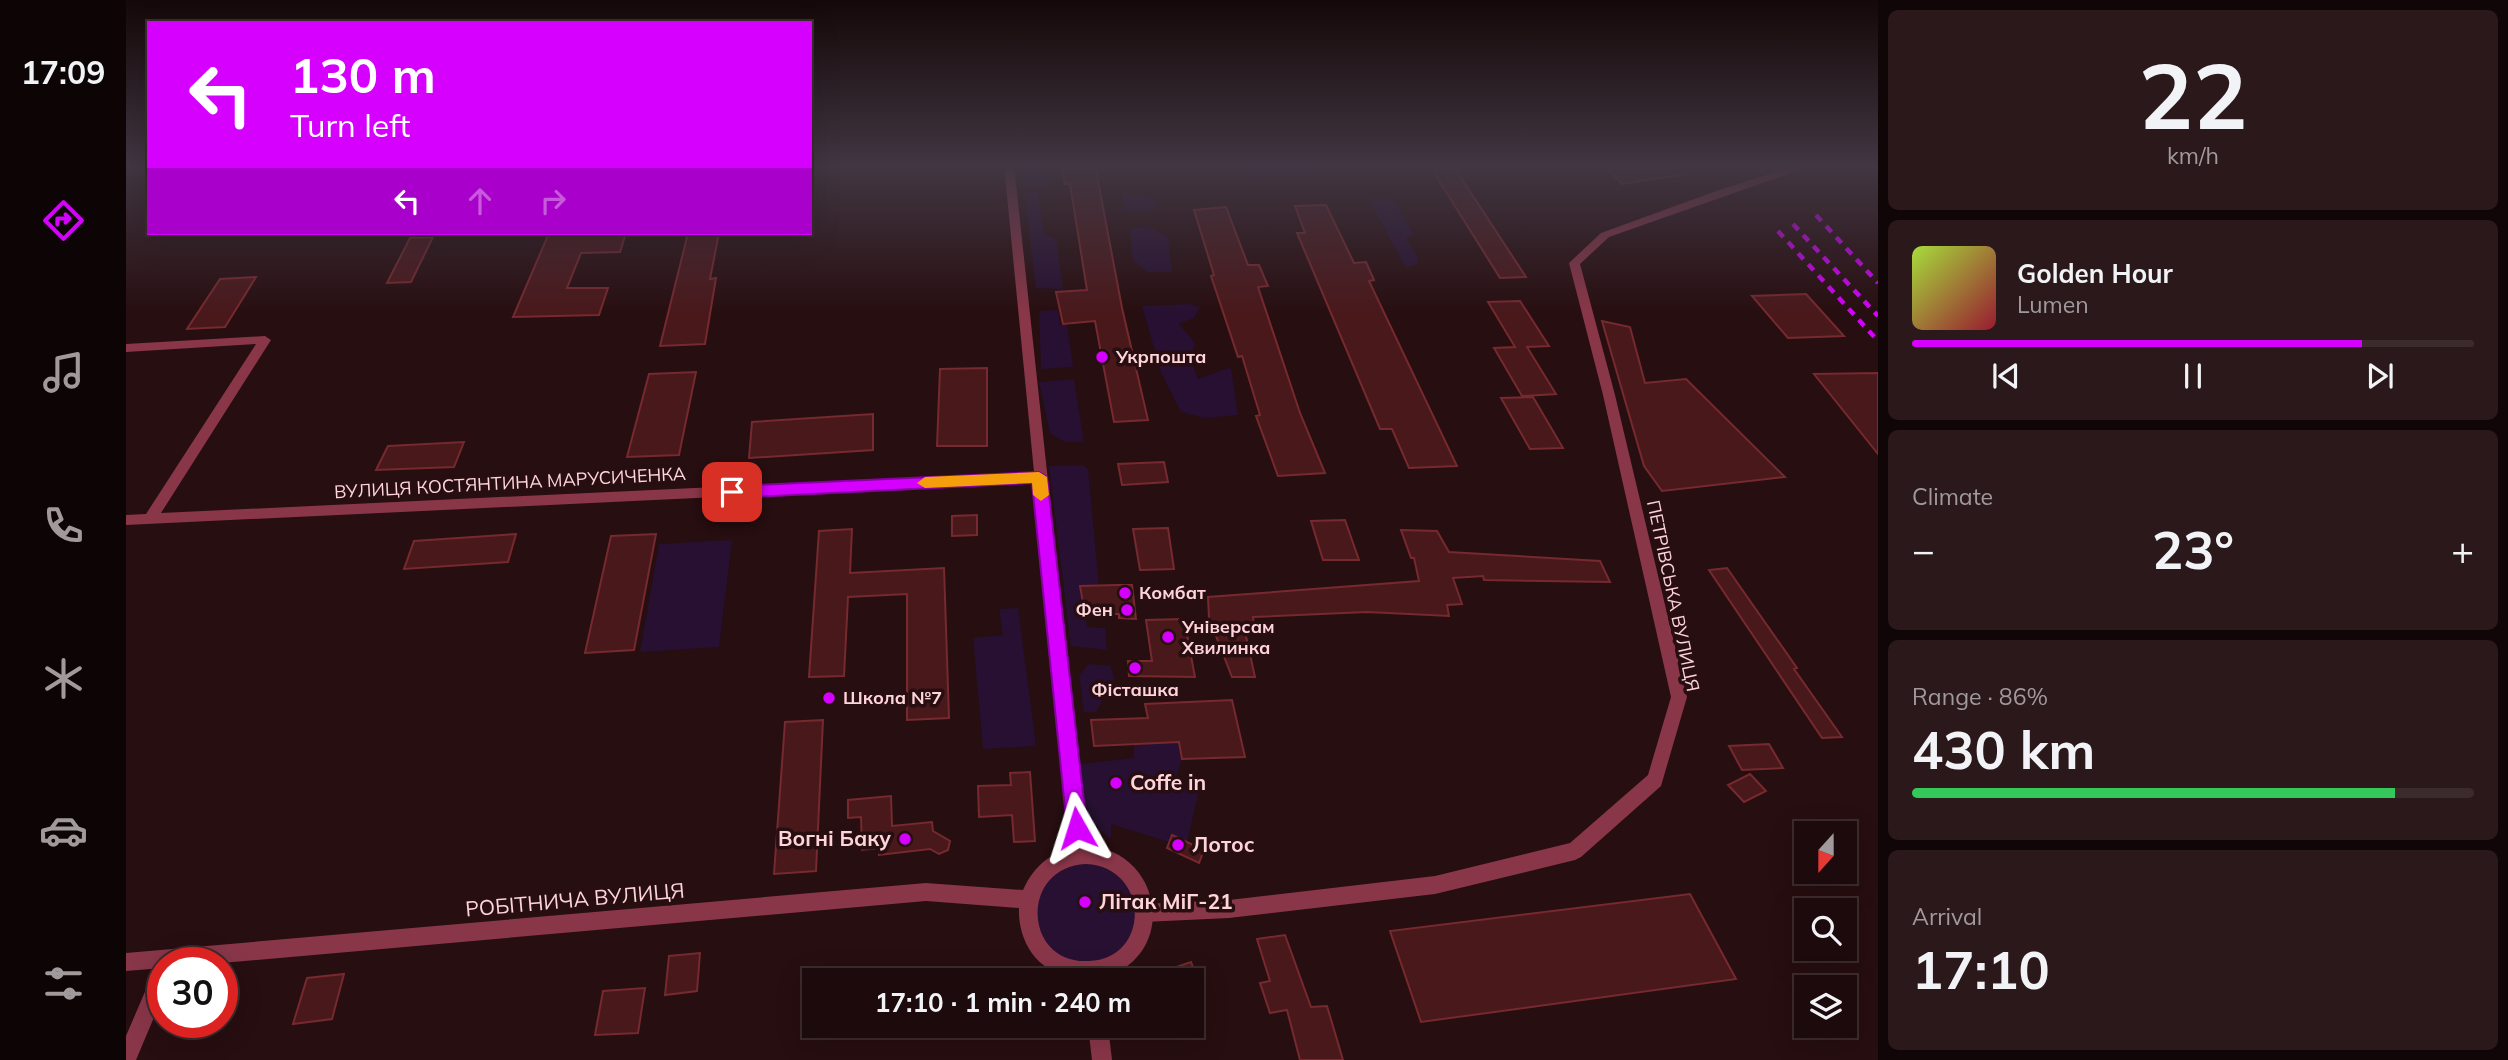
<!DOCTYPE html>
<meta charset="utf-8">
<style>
:root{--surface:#1d0a0c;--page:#2a181a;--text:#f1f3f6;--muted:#a09a9d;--line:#3b2b2d;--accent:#d500fe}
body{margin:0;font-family:Mulish,sans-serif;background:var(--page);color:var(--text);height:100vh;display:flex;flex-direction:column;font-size:26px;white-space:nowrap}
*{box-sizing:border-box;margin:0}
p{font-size:23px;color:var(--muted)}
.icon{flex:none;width:38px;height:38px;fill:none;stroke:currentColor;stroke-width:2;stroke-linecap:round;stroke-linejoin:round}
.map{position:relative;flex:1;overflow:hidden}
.sheet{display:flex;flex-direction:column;gap:10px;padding:10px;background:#100607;width:630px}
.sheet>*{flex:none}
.guide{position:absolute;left:21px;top:21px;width:665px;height:214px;border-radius:0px;box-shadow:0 7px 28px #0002,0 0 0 2px var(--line);background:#d500fe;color:#fff;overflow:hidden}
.needle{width:46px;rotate:201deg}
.controls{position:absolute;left:1668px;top:821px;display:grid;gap:14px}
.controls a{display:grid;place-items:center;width:63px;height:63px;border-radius:0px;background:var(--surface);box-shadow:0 7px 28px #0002,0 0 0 2px var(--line);font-size:35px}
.speed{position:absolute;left:21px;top:947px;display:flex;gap:14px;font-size:35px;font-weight:700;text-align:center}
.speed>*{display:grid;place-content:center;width:91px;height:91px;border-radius:50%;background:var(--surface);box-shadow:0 7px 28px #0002,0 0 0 2px var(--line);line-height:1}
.speed .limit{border:10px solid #d22;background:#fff;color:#111}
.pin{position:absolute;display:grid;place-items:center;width:60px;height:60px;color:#fff;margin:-30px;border-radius:14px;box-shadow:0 4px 10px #0006}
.me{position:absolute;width:77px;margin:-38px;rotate:354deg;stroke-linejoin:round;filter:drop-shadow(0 0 5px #0008)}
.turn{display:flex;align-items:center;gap:24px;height:147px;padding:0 28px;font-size:32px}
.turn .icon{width:91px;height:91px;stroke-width:2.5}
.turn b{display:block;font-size:49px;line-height:60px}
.lanes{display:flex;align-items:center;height:66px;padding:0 28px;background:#0003;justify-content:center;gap:35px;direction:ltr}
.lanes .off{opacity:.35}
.big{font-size:52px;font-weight:700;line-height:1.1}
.sheet .card{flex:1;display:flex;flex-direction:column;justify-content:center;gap:10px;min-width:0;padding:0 24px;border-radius:10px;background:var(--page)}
.sheet .dial{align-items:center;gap:0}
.dial b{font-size:91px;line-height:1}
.song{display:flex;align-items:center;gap:21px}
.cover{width:84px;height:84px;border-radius:10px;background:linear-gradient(135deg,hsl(80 70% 55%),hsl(350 70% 35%))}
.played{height:7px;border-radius:4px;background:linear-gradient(90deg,var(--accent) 80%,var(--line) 80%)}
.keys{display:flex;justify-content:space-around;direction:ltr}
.heat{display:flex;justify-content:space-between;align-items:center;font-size:38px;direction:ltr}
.charge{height:10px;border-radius:5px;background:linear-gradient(90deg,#34c759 86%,var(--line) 0)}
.trip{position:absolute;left:676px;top:968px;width:402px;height:70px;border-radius:0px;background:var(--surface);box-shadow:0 7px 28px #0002,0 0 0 2px var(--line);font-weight:700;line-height:70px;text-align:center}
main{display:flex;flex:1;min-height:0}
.tabs{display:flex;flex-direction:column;width:126px;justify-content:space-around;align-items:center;background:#0c0405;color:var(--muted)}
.tabs .icon{width:49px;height:49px}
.tabs .current{color:var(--accent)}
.tabs b{font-size:32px;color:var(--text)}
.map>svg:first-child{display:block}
.green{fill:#271031}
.building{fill:#49181b;stroke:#76292e;stroke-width:2}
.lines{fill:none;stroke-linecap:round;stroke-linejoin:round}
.minor{fill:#893649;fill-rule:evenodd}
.tertiary{fill:#893649;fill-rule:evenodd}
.rail{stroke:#d500fe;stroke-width:4.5;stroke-dasharray:8 7;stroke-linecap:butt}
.route{fill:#d500fe;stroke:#8a00a5;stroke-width:2}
.slow{fill:#f59e0b}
.poi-dot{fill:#d500fe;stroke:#270e10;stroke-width:2.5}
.labels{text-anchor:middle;stroke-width:7;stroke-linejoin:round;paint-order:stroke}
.poi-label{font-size:18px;font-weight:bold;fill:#ffd3da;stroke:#270e10;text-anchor:start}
.street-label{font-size:18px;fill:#ffd3da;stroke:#270e10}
.near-poi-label{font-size:21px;font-weight:bold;fill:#ffd3da;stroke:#270e10;text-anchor:start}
.near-street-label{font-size:21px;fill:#ffd3da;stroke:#270e10}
</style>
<main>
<nav class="tabs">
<b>17:09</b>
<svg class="icon current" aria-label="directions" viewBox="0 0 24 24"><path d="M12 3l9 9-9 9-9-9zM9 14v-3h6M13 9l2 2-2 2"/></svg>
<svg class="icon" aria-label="music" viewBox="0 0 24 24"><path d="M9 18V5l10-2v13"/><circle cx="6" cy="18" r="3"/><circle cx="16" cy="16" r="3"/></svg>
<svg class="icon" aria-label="phone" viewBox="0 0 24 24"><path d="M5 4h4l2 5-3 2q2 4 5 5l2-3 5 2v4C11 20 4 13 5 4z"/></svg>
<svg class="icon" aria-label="climate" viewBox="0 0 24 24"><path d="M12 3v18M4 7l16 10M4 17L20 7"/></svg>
<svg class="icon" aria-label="car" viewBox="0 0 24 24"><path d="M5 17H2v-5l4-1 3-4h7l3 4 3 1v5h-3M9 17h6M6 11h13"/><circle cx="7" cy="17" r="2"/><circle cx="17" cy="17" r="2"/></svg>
<svg class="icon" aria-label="filters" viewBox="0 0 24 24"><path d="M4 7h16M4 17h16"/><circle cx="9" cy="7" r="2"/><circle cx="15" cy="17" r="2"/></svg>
</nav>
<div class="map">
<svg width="1752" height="1060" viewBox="0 0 1752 1060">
<rect width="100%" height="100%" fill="#270e10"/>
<path class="green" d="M893 165H921L924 186H896Z
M1111 165H1253L1256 171 1117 178Z
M898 192H912L918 234 930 239 937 289 910 288Z
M997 194 1022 197 1033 205 1024 210 998 211Z
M1253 197 1267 199 1288 235 1280 238 1292 257 1291 264 1280 268 1242 198Z
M1022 226 1042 237 1046 272H1021L1007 260 1004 229Z
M1063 304 1074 307 1068 318 1053 324 1069 343 1065 360 1072 379 1105 367 1112 415 1079 418 1055 412 1035 372 1016 306Z
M932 310 934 325H941L947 367 915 369 913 311Z
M948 379 958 442H939L924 433 913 382Z
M957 465 962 469 973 586 954 587 961 627 979 628 981 650 945 646 923 466Z
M606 540 593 647 514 652 533 544Z
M892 608 910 746 857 749 847 638 877 635 873 609Z
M963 664 985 666 988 680 970 712H958L953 675Z
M1053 742 1056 759 1047 786 1073 791 1061 842 1047 835 1043 842 985 824V839C953 815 959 802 955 764L1008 758V744Z
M953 853 1004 877 1016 933 975 971 920 953C898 886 892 893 953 853Z"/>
<path class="building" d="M936 165H969L996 308 1022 420 988 422 969 321 937 324 930 292 961 290 944 184H939Z
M1477 165H1560V174L1496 184Z
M1328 167 1400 277 1374 278 1305 168Z
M1200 205 1228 263 1240 262 1248 280 1243 281 1331 466 1283 468 1266 429H1254L1171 233H1179L1169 206Z
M1100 207 1122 265H1133L1142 286 1132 287 1174 413 1199 473 1152 476 1130 416 1134 415 1116 356 1112 357 1085 276 1088 275 1068 210Z
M423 233H500L494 252 455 253 441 288H482L473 315 387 317Z
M562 233H593L584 279 590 278 579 344 534 346Z
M307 237 285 282 261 283 284 238Z
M130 277 99 327 61 329 94 279Z
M1680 294 1718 336 1662 338 1626 296Z
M1394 301 1423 346 1401 347 1430 394 1396 396 1368 348 1389 347 1362 302Z
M1476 321 1504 327 1519 383 1560 379 1659 477 1536 491 1518 466Z
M861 368V446H811L814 369Z
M570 372 553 455 501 457 523 374Z
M1752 373V454L1688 374Z
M1407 397 1437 448 1404 449 1375 398Z
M747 414V450L623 458 626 422Z
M338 442 328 467 250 470 262 446Z
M1038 462 1042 482 996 485 992 464Z
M851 515V535L826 536V516Z
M1219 520 1233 560H1197L1185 521Z
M1042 528 1048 569 1014 570 1007 529Z
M726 529 724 573 818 568 823 718 781 720V594L722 597 718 676 683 677 693 531Z
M1275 530 1311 531 1323 552 1474 561 1484 582 1358 580 1357 576 1327 578 1336 604 1321 605 1323 616 1241 612 1127 617 1129 631 1119 632 1129 677H1106L1083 618 1082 597 1293 581 1288 558H1285Z
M390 534 382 562 278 569 288 541Z
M530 534 508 650 459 653 485 536Z
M1601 568 1671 668 1668 669 1716 737 1696 738 1583 570Z
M991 585H1006L1010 619 993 618V614H959L954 586Z
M1058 619 1069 677 1003 676 1002 661H1026L1020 620Z
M1106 700 1119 757 1056 759 1053 742 968 746 965 720 1022 718 1019 704Z
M697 720 690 871 648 874 659 722Z
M1643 744 1657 768 1616 770 1603 746Z
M904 772 909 841 888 842 886 815 853 817 852 786 885 785 884 773Z
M1624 774 1640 791 1618 802 1602 785Z
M765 796 766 826 806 822 807 831 824 841 822 850 813 854 804 849 753 855V848L736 850 735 817 722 818V800Z
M1046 835 1078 850 1073 863 1041 848Z
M1564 894 1610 979 1295 1022 1264 931Z
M1159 935 1185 1007 1201 1006 1217 1060H1174L1161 1010 1144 1013 1134 983 1144 981 1131 939Z
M574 953 571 991 539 995 543 956Z
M1065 962 1072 980H1052L1047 968Z
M218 974 206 1019 167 1024 181 978Z
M519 988 512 1033 469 1035 477 991Z"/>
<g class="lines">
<path class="minor" d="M878 165H888L962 853 959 859 953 862 947 859 944 853 909 482 0 525V515L20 514 130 344 0 352V344L139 336 145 340 35 513 908 472Z
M1671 165H1687L1483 237 1454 264 1489 395 1561 697 1535 786 1455 857 1449 860 1309 894 1103 918 1018 922 1011 920 1009 913 1011 906 1018 904 1103 900 1309 876 1444 843 1522 775 1545 697 1477 395 1443 263 1475 233 1593 190Z
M37 964V996L10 1060H0V1036L30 966Z"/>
<path class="tertiary" d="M954 846C1032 843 1056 948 983 976 963 984 940 980 922 968 902 956 892 931 893 908L800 901 96 963 37 962V968L0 971V953L800 883 897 890C908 865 927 850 954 846ZM960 864C1024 867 1025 959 963 961 897 965 893 867 960 864Z
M962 1026H982L986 1060H966Z"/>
<path class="rail" d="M1690 215 1752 283
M1667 224 1752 316
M1652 231 1752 341"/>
</g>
<linearGradient id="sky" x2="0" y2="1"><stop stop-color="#150809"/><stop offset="0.53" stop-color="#413642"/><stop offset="1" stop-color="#413642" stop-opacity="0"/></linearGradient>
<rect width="1752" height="314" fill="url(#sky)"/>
<path class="route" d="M913 472 921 477 961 828 958 835 951 838 944 835 941 828 906 483 606 498 598 492 606 486Z"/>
<path class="slow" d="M913 472 921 477 923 495 915 501 907 495 906 483 799 488 791 483 799 477Z"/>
<g class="poi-dot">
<circle cx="976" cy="357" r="7"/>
<circle cx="999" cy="593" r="7"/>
<circle cx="1001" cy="610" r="7"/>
<circle cx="1042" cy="637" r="7"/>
<circle cx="1009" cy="668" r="7"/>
<circle cx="703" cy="698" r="7"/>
<circle cx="990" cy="783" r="7"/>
<circle cx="779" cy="839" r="7"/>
<circle cx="1052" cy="845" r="7"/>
<circle cx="959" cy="902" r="7"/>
</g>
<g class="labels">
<g class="poi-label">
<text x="990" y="363">Укрпошта</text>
<text x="1013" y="599">Комбат</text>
<text x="987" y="616" text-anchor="end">Фен</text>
<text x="1056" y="633">Універсам<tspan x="1056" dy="21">Хвилинка</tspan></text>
<text x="1009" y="696" text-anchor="middle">Фісташка</text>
<text x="717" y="704">Школа №7</text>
</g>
<g class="street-label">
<text transform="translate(384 483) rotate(-3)" y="6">ВУЛИЦЯ КОСТЯНТИНА МАРУСИЧЕНКА</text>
<text transform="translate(1547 596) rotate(78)" y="6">ПЕТРІВСЬКА ВУЛИЦЯ</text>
</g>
<g class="near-poi-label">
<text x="1004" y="790">Coffe in</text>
<text x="765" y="846" text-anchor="end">Вогні Баку</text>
<text x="1066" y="852">Лотос</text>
<text x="973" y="909">Літак МіГ-21</text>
</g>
<g class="near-street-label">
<text transform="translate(449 900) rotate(-5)" y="7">РОБІТНИЧА ВУЛИЦЯ</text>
</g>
</g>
</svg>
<div class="controls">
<a><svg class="needle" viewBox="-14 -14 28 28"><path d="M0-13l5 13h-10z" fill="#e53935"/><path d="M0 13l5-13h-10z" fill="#a09a9d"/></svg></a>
<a><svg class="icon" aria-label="search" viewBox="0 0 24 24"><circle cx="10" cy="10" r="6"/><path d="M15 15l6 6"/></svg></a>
<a><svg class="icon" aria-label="layers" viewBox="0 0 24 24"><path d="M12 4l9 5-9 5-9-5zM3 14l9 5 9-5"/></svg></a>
</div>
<div class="speed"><div class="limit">30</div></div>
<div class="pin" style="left:606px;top:492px;background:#d93025"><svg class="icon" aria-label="arrive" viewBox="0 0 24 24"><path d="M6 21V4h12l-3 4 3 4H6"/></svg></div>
<svg class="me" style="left:951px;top:828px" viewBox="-20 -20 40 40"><path d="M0-17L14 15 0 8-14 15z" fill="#d500fe" stroke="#fff" stroke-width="4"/></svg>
<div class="trip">17:10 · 1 min · 240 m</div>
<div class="guide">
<div class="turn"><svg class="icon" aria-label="left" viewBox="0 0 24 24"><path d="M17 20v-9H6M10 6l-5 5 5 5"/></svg><div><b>130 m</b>Turn left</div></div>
<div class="lanes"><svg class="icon" aria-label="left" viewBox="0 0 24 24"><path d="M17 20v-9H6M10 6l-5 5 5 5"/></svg><svg class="icon off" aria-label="ahead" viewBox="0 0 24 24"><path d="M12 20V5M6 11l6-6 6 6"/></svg><svg class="icon off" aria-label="right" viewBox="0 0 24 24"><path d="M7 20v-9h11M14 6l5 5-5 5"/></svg></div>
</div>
</div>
<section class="sheet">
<div class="card dial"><b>22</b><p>km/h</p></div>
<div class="card">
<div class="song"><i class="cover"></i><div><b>Golden Hour</b><p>Lumen</p></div></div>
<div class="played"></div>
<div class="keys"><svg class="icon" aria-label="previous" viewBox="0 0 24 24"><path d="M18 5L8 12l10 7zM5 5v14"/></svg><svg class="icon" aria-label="pause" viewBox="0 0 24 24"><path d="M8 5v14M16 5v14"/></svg><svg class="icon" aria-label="next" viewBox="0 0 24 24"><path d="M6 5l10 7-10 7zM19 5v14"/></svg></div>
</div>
<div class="card"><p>Climate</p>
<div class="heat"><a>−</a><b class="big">23°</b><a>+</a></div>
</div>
<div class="card"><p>Range · 86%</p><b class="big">430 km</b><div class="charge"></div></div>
<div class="card"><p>Arrival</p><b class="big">17:10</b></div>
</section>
</main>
